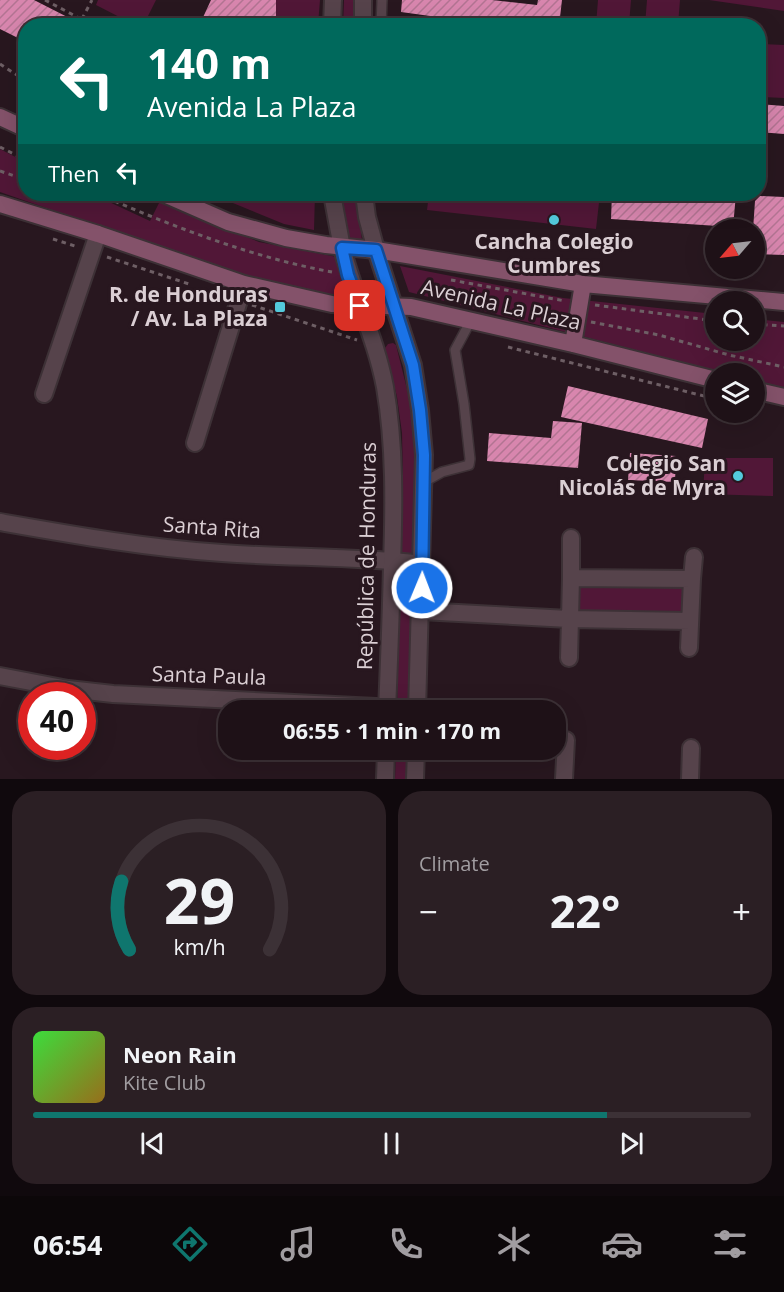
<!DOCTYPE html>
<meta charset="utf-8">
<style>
:root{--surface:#1e1117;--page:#2b1f24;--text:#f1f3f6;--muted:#a19da1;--line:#3c3136;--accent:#0f766e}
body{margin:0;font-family:"Open Sans",sans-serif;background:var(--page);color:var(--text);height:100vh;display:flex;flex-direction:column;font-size:22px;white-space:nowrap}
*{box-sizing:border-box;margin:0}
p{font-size:20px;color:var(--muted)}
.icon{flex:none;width:33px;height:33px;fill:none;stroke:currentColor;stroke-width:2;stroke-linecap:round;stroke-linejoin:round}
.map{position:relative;height:779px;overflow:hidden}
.side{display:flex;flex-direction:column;gap:12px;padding:12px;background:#10090d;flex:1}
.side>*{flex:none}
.guide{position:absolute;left:18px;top:18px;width:748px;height:183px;border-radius:24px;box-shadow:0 6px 24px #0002,0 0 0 2px var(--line);background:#00695c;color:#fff;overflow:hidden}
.needle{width:39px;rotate:242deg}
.tools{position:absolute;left:705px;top:219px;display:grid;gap:12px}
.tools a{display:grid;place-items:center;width:60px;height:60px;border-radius:50%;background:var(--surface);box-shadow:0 6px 24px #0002,0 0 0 2px var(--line);font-size:30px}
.speed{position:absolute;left:18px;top:682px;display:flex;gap:12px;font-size:30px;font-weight:700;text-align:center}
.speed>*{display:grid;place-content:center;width:78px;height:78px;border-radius:50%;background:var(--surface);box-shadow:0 6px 24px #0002,0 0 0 2px var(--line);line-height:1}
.speed .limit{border:9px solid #d22;background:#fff;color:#111}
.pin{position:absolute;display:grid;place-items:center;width:51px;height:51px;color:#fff;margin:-26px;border-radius:12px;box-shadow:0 3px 9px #0006}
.me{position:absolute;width:66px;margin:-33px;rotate:1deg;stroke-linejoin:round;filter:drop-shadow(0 0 4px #0008)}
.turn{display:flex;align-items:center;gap:21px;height:126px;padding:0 30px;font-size:27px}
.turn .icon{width:78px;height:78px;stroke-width:2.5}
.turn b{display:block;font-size:42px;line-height:51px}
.then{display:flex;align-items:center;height:57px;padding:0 30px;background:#0003;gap:12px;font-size:22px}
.big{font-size:45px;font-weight:700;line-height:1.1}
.side .tile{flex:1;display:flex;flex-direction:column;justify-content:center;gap:9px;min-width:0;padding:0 21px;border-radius:24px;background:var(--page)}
.side .dial{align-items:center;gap:0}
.dial svg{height:156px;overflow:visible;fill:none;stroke:var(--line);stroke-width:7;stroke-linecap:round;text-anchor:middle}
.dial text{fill:var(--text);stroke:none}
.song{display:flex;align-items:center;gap:18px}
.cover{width:72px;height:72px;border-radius:9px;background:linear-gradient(135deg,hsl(120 70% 55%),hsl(40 70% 35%))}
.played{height:6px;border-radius:3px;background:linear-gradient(90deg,var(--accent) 80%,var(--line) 80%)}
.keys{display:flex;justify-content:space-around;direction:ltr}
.heat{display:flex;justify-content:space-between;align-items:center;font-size:33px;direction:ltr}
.side .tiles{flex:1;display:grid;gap:12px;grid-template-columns:1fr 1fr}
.tile:last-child{grid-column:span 2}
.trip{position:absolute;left:218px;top:700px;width:348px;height:60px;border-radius:24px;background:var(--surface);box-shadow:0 6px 24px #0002,0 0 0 2px var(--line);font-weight:700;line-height:60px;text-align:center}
.dock{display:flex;height:96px;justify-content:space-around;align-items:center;background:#0c0709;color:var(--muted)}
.dock .icon{width:42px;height:42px}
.dock .active{color:var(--accent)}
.dock b{font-size:27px;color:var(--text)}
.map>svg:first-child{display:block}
.green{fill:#511737}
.building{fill:url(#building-hatch)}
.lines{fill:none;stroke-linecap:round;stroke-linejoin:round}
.service-casing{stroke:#3d3136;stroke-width:12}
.minor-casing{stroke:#3d3136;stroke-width:20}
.tertiary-casing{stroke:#3d3136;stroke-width:20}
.secondary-casing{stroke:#3d3136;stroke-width:20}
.path{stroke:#6e5f65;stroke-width:3;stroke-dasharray:4.5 4.5;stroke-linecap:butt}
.service{stroke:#56434b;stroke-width:9}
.minor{stroke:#56434b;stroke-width:16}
.tertiary{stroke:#56434b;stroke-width:16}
.secondary{stroke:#84526a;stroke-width:16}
.route-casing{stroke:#114b97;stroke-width:15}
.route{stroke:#1a73e8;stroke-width:10}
.poi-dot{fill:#53cadc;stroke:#28171f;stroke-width:2}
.labels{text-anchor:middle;stroke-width:6;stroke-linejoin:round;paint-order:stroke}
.poi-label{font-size:21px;font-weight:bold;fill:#dbcfd4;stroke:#28171f;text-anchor:end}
.street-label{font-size:21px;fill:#dbcfd4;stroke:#28171f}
</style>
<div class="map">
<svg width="784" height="779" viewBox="0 0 784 779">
<defs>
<pattern id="building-hatch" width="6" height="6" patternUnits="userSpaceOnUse" patternTransform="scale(1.5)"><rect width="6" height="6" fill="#d886ae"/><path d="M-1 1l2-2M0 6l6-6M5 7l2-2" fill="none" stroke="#b27492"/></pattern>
</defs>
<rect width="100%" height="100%" fill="#28171f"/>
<path class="green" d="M98 0H156L143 26 135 25 96 5Z
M276 0H320L318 25H276Z
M344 0H356L355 25 343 26Z
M598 0H631L629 25H596Z
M647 0H680L678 25H645Z
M709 0H784V11Z
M759 44 784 45V98L759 97Z
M0 149 25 162 26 194H92L150 221 160 201 259 242 337 257 352 299 265 281 118 233 0 192Z
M211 194H315L314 230 284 224Z
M342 194H357L362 241 348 239Z
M429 194H600L596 229 427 210Z
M400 266 563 298 715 314 716 340H754L755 319 784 322V388L755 381 754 374 726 373 409 292Z
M393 343 396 345 407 389 415 434 416 485 409 711H397L403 482 402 433 397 397 385 348 388 344Z
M705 458H773V496L703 494Z
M575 582 686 585V617L575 615Z
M396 750H408L407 779H395Z"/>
<path class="building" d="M0 0H34L85 26H26V42L0 29Z
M211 0H276V26H199Z
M402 0H492L537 5 538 0H562L559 26H503L401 12Z
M759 104 784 106V134L759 132Z
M612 194H736L733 227 611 219Z
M760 196 784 197V255L756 254 754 252V230H753L755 201Z
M568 386 708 419 702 448 561 417Z
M553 421 582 423 578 468 487 461 489 433 551 438Z
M630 453 676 456 675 482 628 480Z"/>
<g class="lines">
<defs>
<path id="service" d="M381 26 382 0
M422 483 442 472 469 465 470 459 464 404 455 350 470 322"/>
<path id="minor" d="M332 26 333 0
M363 26V0
M332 194 342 248
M364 194 367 217 376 250
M44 394 98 234
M195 443 244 284
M0 522C74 535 147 548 222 553 288 558 356 556 422 564
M571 578V538
M692 579 694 557
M421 611 569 619 690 621
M569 658 571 578 692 579 689 648
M0 676 68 689 113 694 417 709
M564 779 566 740
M690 779 691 748"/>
<path id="tertiary" d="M342 248C354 295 376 339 385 387 395 446 394 505 392 565 391 614 389 662 387 711
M376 250 413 365 420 410 424 455 417 711
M385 779 386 750
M415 779 416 750"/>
<path id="secondary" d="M0 117 26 129
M164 194 228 222 286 238 326 245 376 250 583 284 784 302
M0 204 98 234 244 284 332 304 411 307 573 344 716 380
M573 344 583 284
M754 390 784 397"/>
</defs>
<use href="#service" class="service-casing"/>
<use href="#minor" class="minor-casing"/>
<use href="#tertiary" class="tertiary-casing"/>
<use href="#secondary" class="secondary-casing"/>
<path class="path" d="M45 0 94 26
M82 19 92 0
M0 64 26 81
M0 147 26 160
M0 171 26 180
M63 194 77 199 85 194
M98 194C174 227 251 257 332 272
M136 194 148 199
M53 239 78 247
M107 257 192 285
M451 280 565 301
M252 305 357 340
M595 305 716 321
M591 322 659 335 729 355 784 367
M754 324 784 326
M508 347 716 399"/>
<use href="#service" class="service"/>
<use href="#minor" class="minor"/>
<use href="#tertiary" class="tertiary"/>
<use href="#secondary" class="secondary"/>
</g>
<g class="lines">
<defs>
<path id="route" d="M360 306 348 275 342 248 376 250 413 365 420 410 424 455 422 588"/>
</defs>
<use href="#route" class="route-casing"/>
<use href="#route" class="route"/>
</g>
<g class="poi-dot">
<circle cx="554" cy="220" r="6"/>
<rect x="274" y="301" width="12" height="12" rx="3"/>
<circle cx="738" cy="476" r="6"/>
</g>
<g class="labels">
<g class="poi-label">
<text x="554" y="249" text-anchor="middle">Cancha Colegio<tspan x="554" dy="24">Cumbres</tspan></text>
<text x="268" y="302">R. de Honduras<tspan x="268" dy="24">/ Av. La Plaza</tspan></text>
<text x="726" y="471">Colegio San<tspan x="726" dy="24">Nicolás de Myra</tspan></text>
</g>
<g class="street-label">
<text transform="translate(501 305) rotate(13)" y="7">Avenida La Plaza</text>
<text transform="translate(212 528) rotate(4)" y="7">Santa Rita</text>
<text transform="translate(367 556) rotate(-89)" y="7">República de Honduras</text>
<text transform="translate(209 676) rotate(2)" y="7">Santa Paula</text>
</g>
</g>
</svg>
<div class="tools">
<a><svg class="needle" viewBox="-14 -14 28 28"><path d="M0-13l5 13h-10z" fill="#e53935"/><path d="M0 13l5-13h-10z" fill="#a19da1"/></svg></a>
<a><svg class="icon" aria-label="search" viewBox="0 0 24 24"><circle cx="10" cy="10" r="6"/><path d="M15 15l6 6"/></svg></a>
<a><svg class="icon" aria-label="layers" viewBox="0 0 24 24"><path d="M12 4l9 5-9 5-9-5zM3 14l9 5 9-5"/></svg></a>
</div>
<div class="speed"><div class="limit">40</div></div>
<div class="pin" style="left:360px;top:306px;background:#d93025"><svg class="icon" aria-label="arrive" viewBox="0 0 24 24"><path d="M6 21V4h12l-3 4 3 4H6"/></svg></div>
<svg class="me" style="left:422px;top:588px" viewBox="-20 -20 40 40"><circle r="17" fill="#1a73e8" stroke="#fff" stroke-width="3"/><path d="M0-11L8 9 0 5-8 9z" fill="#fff"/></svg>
<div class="trip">06:55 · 1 min · 170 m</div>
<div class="guide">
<div class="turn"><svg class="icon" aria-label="left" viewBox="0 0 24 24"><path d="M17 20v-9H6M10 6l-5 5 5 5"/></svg><div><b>140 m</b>Avenida La Plaza</div></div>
<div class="then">Then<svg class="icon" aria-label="left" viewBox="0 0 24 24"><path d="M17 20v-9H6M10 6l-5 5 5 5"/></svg></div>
</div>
</div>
<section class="side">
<div class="tiles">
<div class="tile dial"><svg viewBox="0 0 100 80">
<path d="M14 69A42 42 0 1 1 86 69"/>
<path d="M14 69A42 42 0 0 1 10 34" stroke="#0f766e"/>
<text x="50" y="56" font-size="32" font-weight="700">29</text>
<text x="50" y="72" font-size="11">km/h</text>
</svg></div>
<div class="tile"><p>Climate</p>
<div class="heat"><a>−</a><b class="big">22°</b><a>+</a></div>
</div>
<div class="tile">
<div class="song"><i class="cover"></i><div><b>Neon Rain</b><p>Kite Club</p></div></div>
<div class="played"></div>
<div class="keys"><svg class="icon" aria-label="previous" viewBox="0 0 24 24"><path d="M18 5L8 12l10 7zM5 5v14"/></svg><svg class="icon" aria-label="pause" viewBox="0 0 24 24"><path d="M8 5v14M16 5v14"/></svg><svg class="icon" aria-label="next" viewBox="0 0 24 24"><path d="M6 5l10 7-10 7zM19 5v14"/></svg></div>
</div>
</div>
</section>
<nav class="dock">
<b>06:54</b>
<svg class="icon active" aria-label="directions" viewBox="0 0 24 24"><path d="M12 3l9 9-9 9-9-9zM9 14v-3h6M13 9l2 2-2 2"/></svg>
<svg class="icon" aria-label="music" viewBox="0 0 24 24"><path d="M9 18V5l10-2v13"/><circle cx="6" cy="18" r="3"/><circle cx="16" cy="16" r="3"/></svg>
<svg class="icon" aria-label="phone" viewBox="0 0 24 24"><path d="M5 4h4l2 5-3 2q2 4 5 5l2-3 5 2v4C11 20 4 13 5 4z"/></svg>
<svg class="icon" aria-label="climate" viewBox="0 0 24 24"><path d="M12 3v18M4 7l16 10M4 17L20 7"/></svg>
<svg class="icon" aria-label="car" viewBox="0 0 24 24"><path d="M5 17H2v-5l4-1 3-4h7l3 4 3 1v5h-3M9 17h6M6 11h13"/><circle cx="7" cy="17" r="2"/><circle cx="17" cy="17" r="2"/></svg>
<svg class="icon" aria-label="filters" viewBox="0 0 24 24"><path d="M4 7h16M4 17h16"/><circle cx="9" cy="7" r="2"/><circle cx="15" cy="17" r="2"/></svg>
</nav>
